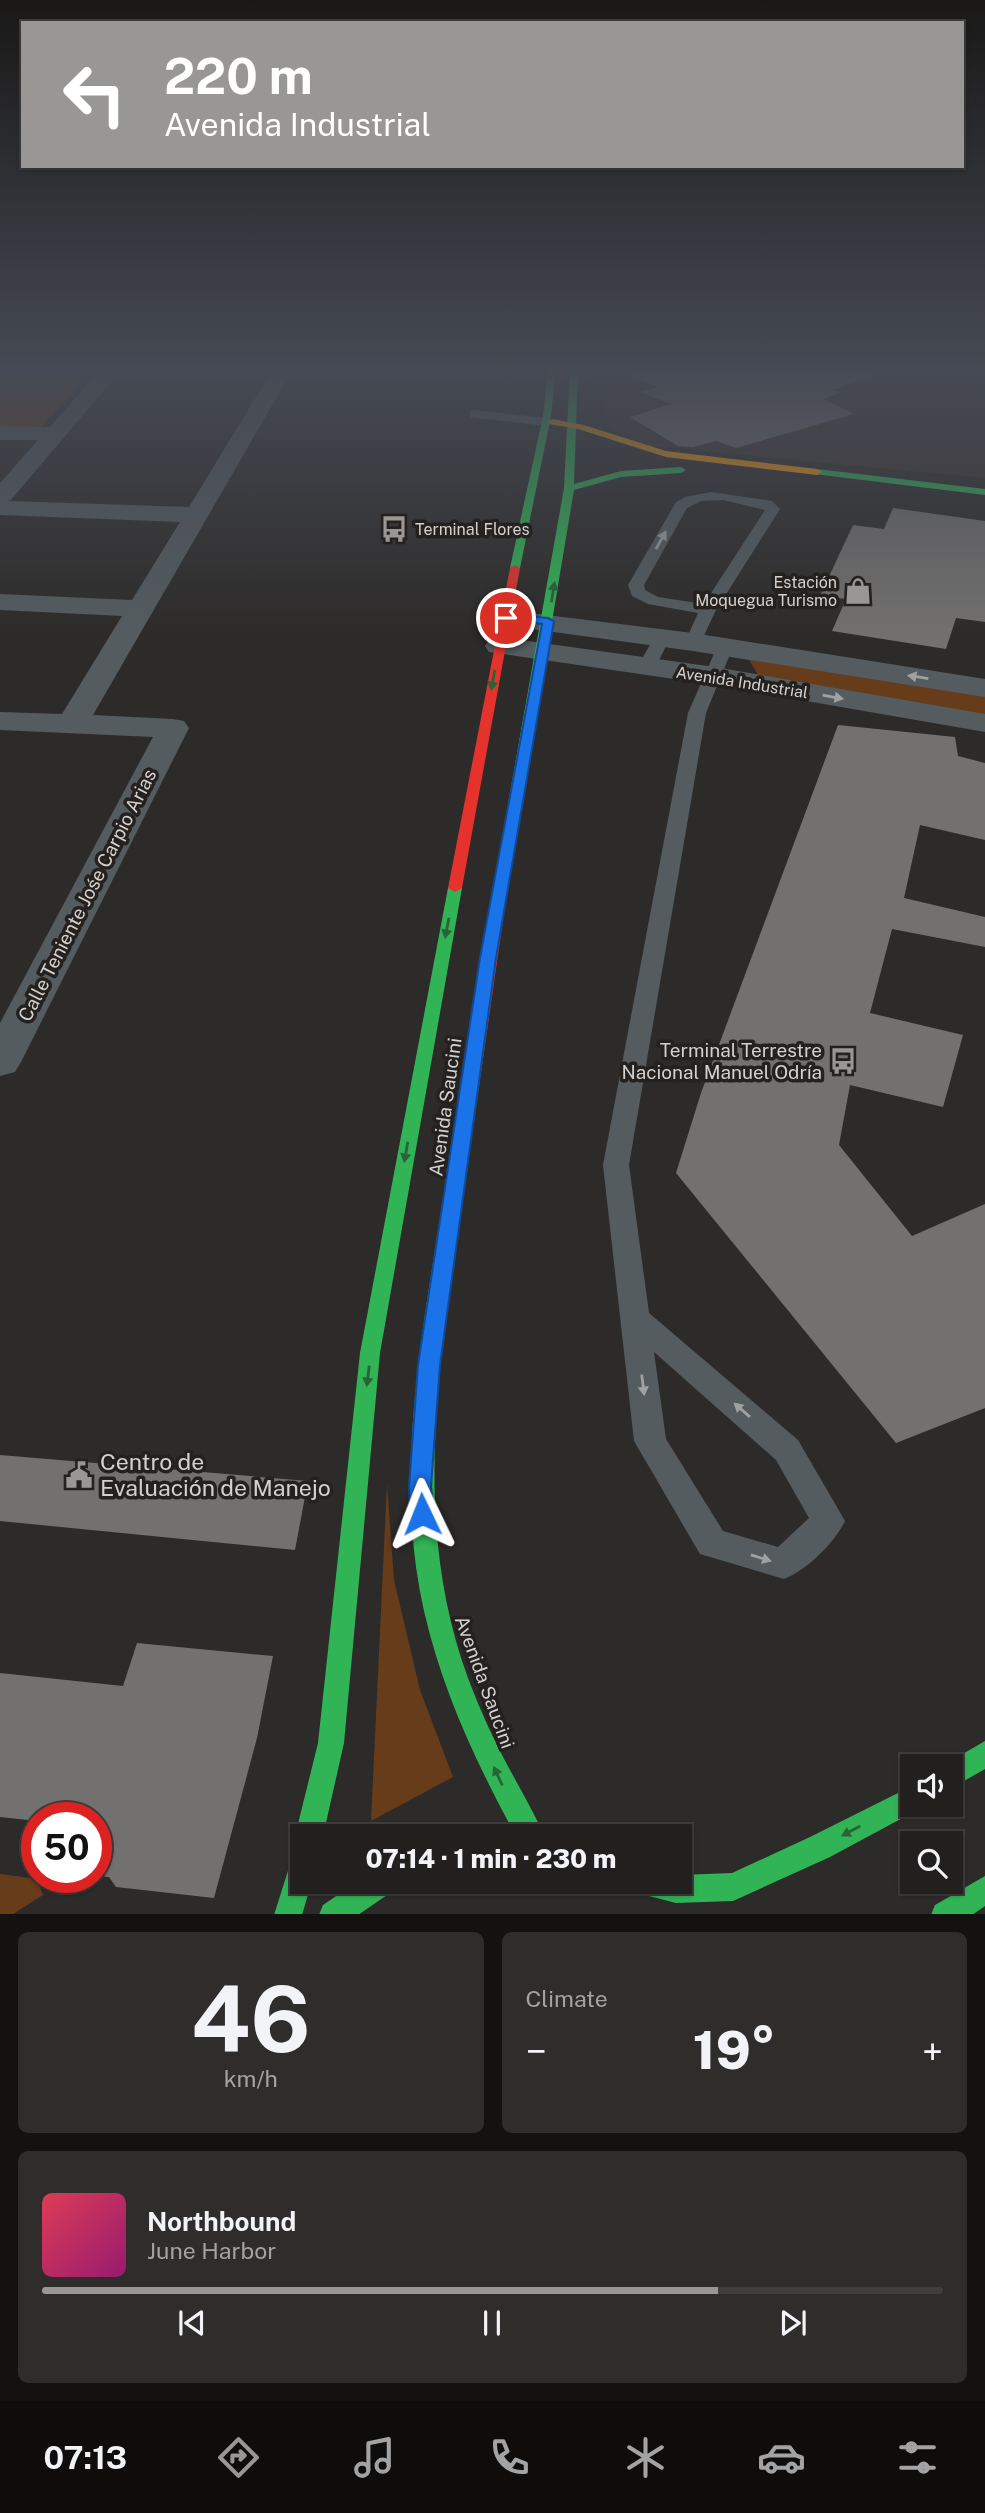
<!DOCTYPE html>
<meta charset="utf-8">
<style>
:root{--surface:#22201f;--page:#2e2d2c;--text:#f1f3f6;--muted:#a2a3a4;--line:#3f3e3d;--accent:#999795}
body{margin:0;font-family:"Public Sans",sans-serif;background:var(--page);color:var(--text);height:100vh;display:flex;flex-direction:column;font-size:26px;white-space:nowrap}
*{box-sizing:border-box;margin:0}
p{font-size:23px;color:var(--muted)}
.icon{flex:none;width:38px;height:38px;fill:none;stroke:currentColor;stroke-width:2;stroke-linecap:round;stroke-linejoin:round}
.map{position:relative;height:1914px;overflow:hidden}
.side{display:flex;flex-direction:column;gap:18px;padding:18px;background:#131211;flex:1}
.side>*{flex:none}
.guide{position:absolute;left:21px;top:21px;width:943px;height:147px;border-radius:0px;box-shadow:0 2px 5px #0004,0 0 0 2px var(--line);background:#999795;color:#fff;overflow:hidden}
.tools{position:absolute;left:900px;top:1754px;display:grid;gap:14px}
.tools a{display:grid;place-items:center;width:63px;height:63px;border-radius:0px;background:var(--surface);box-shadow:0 2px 5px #0004,0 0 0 2px var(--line);font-size:35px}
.speed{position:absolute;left:21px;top:1802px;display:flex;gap:14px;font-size:35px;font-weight:700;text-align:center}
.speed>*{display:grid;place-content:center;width:91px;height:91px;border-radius:50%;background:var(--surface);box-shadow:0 2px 5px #0004,0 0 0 2px var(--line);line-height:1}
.speed .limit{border:10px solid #d22;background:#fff;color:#111}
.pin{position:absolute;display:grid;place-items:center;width:60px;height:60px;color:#fff;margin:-30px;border:4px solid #fff;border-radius:50%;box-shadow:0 2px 7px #0007}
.me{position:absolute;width:77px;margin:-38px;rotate:358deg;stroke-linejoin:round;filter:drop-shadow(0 0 5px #0008)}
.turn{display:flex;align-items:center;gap:24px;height:147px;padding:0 28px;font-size:32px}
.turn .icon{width:91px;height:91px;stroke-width:2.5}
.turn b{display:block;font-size:49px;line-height:60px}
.big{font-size:52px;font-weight:800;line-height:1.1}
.side .card{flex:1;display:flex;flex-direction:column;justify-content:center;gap:10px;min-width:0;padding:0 24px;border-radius:10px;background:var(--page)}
.side .dial{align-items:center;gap:0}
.dial b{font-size:91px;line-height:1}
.song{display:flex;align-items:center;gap:21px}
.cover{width:84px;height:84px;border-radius:10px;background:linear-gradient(135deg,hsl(350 70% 55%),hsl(320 70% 35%))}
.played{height:7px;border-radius:4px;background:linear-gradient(90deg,var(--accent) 75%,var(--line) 75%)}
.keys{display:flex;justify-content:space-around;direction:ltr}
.heat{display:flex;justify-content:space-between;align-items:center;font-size:38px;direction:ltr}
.side .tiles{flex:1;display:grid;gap:18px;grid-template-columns:1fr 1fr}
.card:last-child{grid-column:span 2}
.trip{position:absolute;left:290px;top:1824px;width:402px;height:70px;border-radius:0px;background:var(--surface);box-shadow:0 2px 5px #0004,0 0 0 2px var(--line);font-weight:800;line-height:70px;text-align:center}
.menu{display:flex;height:112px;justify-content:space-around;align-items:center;background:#0e0d0c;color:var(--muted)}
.menu .icon{width:49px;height:49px}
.menu .active{color:var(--accent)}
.menu b{font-size:32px;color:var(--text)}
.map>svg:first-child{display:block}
.built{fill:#3b332e}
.green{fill:#663c1b}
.building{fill:#73716f}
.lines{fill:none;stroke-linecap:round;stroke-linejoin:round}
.lane{fill:#545c5f;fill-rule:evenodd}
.street{fill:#545c5f;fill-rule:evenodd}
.fast{fill:#30b455;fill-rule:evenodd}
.slow{fill:#ff9f0a;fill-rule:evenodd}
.jam{fill:#e5322d;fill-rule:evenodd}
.oneway{fill:#a0a2a2}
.oneway2{fill:#296337}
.route{fill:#1a73e8;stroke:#114b97;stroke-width:2}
.labels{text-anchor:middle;stroke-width:7;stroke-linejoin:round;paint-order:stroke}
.far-poi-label{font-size:16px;fill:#d3d1cf;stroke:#24211f;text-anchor:start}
.far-street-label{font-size:16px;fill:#d3d1cf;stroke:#24211f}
.street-label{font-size:19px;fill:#d3d1cf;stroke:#24211f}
.poi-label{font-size:19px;fill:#d3d1cf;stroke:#24211f;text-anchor:end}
.near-poi-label{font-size:23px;fill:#d3d1cf;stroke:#24211f;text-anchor:start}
</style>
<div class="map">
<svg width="985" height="1915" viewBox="0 0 985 1915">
<rect width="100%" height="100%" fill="#2d2b29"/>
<path class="built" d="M960 369 985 389V478L651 446 625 438 609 427 596 370Z"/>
<path class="green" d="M0 375 86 378 40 428 0 426Z
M748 658 985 694V716L758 675Z
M387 1484 394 1580 420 1690 453 1777 371 1821Z
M0 1874 37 1879 43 1895 13 1914H0Z"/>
<path class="building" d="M624 369H874L875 375 832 390 841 392 823 399 854 414 736 448 716 441 693 447 678 446 630 417 671 404 640 392 659 387 623 374Z
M893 508 985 521V622L956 618 946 649 832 631 846 599 820 596 853 525 884 529Z
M838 725 955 737 958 756 985 763V840L920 825 904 898 985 917V947L892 929 870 1013 963 1035 943 1107 850 1085 839 1145 912 1236 985 1204V1408L896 1443 676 1173 701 1093Z
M0 1455 308 1481 295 1550 0 1521Z
M137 1643 273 1656 257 1738 214 1898 116 1887 109 1877 96 1876V1818H37V1821L0 1817V1673L123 1686Z"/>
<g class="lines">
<path class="lane" d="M474 410 546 418 552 422 546 426 470 417V411Z
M711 492 772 501 780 509 716 610 701 642 693 647 685 642 698 613 648 604 632 596 628 585 676 502 685 497ZM723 500 765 510 704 604 658 597 645 590 644 585 687 508 701 501Z
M662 633 670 638 656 666 653 670H641L638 666 656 634Z
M725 642 733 647 706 713 629 1165 649 1313 798 1440 845 1521C835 1542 806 1571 784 1579L700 1554 634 1441 603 1165 688 713 717 647ZM654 1352 776 1460 809 1518 778 1547 723 1531 666 1439Z"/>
<path class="street" d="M101 369H122L10 501 189 507 273 369H293L93 715 173 719 184 721 189 728 21 1062 15 1072 0 1076V1023L153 737 0 730V712L62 714 122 616 0 610V594L132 600 180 522 0 515V483L38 440H0V426L50 427Z
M506 610 693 633 985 679V697L693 651 496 624 492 618 496 612Z
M499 637 715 667 985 714V732L715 685 489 652 485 646 489 640Z"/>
<path class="fast" d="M548 369H556L551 416 520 568 515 571 510 568 543 416Z
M570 369H578L574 484 621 471 681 467 686 470 681 473 621 477 574 490 510 872 503 876 496 872 564 488Z
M817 469 985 489V495L814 474V470Z
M455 884 462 888 380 1353 344 1743 323 1836H303V1847L299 1846 295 1836 318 1743 360 1353 448 888Z
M451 1204 458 1206 461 1211C438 1367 412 1526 468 1678 481 1713 497 1747 515 1779 525 1798 536 1816 544 1836H516C477 1765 442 1690 424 1611 394 1479 421 1342 441 1211L444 1206Z
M985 1741V1769L950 1789V1766H942Z
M912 1786V1804H923L921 1808 830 1857 733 1901 676 1903 630 1891 626 1881H681V1875L732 1873 810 1837Z
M303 1851V1881H312L302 1915H274L293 1855Z
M985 1876V1906L972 1915H931L935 1905Z
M358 1881H397L393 1891 358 1915H319L323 1905Z"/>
<path class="slow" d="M552 419 584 425 666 451 817 469 822 472 817 475 666 457 578 429 549 424 548 422Z"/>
<path class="jam" d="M515 565 520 568 462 888 455 892 448 888 510 568Z
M503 868 510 872 461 1211 458 1216 451 1218 444 1216 441 1211 496 872Z"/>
</g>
<defs><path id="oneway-solid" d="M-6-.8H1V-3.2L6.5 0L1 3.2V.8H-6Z" transform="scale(1.75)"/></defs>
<g class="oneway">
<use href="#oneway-solid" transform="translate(661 540) rotate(-61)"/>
<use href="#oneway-solid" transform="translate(918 677) rotate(-171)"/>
<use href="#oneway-solid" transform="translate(833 697) rotate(10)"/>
<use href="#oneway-solid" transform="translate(643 1385) rotate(83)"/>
<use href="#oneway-solid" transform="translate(742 1410) rotate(-139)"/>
<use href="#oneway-solid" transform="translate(761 1558) rotate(17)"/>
</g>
<g class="oneway2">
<use href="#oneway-solid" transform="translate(553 592) rotate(-81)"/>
<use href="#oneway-solid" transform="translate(493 680) rotate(100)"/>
<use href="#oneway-solid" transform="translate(447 928) rotate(101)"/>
<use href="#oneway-solid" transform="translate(406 1152) rotate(100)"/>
<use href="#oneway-solid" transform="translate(368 1376) rotate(97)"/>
<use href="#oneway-solid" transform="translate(498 1776) rotate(-115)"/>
<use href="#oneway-solid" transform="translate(851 1831) rotate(152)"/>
</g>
<linearGradient id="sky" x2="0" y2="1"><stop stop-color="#191817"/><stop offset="0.58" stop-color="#464a54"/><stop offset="1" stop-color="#464a54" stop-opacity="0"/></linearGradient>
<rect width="985" height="638" fill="url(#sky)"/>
<path class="route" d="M506 614 548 618 554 621 496 958 440 1365 431 1487 434 1514 430 1522 422 1525 414 1522 410 1514 409 1487 418 1365 480 958 542 624 502 620 500 618Z"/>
<defs>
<symbol id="bus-bare" viewBox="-9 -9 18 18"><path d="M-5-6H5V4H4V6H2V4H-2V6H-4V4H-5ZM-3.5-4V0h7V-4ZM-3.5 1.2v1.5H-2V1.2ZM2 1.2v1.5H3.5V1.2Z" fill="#999795" stroke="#24211f" stroke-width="2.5" paint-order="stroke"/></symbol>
<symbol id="shop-bare" viewBox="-9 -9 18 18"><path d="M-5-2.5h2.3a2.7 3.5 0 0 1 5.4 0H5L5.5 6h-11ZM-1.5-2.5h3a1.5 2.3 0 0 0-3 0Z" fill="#999795" stroke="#24211f" stroke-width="2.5" paint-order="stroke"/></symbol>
<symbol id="civic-bare" viewBox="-9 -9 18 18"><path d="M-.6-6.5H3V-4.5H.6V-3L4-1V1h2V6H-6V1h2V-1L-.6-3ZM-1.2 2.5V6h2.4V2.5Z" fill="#999795" stroke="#24211f" stroke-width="2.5" paint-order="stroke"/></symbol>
</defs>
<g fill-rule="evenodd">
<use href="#bus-bare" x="375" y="510" width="38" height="38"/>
<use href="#shop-bare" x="839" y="572" width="38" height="38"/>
<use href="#bus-bare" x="824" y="1042" width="38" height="38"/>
<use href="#civic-bare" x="60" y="1456" width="38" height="38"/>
</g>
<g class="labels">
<g class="far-poi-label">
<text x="415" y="535">Terminal Flores</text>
<text x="837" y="588" text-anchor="end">Estación<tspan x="837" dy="18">Moquegua Turismo</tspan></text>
</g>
<g class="far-street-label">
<text transform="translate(742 682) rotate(9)" y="6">Avenida Industrial</text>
</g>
<g class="street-label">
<text transform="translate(87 895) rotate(-63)" y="7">Calle Teniente Jośe Carpio Arias</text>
<text transform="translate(445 1107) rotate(-82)" y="7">Avenida Saucini</text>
<text transform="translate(485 1682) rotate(70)" y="7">Avenida Saucini</text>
</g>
<g class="poi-label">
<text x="822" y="1057">Terminal Terrestre<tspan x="822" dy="22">Nacional Manuel Odría</tspan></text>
</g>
<g class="near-poi-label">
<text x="100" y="1470">Centro de<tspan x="100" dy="26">Evaluación de Manejo</tspan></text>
</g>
</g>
</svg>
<div class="tools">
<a><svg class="icon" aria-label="sound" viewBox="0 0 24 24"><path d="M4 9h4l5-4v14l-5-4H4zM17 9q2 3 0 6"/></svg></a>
<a><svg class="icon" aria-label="search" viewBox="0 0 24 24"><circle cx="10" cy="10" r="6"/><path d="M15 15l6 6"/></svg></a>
</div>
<div class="speed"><div class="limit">50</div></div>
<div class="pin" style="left:506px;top:618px;background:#d93025"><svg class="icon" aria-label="arrive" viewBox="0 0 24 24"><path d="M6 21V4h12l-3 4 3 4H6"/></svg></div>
<svg class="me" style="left:422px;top:1514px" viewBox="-20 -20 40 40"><path d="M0-17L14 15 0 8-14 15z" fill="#1a73e8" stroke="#fff" stroke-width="4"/></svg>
<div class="trip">07:14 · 1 min · 230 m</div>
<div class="guide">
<div class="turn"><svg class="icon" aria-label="left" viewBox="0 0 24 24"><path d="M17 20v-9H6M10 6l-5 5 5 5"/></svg><div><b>220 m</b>Avenida Industrial</div></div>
</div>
</div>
<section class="side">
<div class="tiles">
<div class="card dial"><b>46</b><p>km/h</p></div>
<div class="card"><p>Climate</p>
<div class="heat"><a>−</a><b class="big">19°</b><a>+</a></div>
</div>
<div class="card">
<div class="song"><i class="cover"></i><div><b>Northbound</b><p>June Harbor</p></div></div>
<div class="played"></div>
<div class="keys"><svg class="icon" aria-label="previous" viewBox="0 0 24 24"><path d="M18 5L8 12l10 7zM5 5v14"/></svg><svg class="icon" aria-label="pause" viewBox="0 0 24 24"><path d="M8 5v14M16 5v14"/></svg><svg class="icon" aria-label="next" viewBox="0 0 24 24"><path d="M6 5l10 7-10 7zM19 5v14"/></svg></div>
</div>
</div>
</section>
<nav class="menu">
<b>07:13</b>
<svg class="icon active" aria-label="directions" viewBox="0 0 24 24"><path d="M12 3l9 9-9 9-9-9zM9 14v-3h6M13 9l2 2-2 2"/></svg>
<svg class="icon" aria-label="music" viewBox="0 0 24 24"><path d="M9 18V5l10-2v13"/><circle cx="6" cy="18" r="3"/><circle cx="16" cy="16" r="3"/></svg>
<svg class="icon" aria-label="phone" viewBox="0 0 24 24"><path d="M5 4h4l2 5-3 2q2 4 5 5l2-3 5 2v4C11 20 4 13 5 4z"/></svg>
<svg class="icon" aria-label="climate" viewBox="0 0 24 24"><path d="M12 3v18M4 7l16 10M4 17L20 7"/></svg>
<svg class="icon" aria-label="car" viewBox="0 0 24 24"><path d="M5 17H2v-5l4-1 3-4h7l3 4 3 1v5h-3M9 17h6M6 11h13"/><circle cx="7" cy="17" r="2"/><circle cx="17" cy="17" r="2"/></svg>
<svg class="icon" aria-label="filters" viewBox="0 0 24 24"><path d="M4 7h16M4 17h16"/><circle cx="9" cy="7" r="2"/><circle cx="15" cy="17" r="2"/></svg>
</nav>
